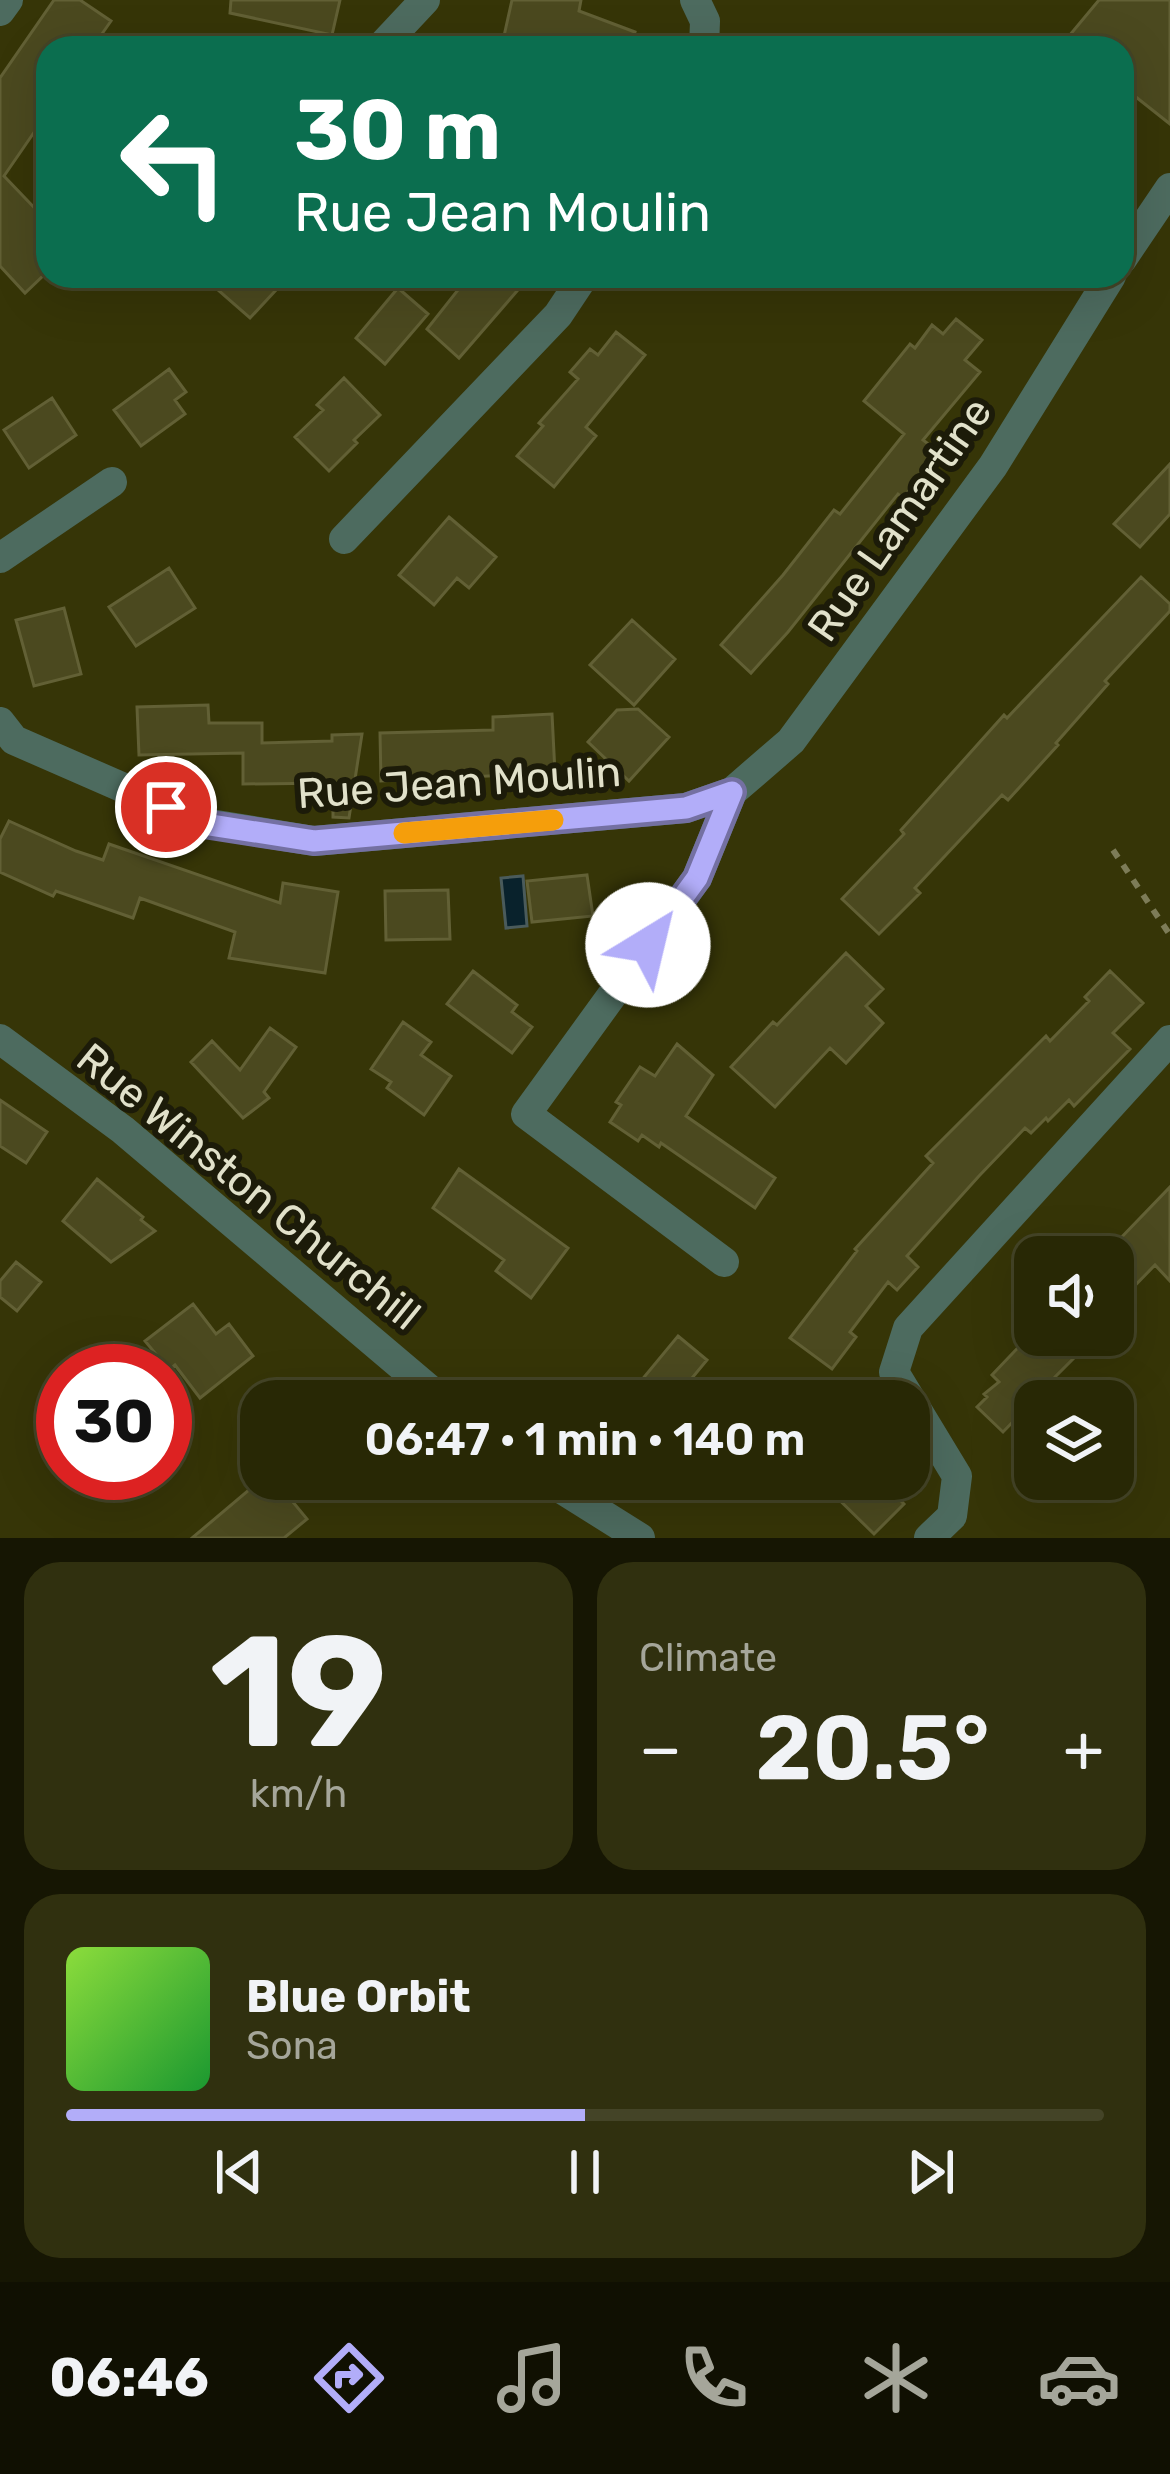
<!DOCTYPE html>
<meta charset="utf-8">
<style>
:root{--surface:#282805;--page:#30300f;--text:#f1f3f6;--muted:#a5a69a;--line:#444427;--accent:#b2adf9}
body{margin:0;font-family:Rubik,sans-serif;background:var(--page);color:var(--text);height:100vh;display:flex;flex-direction:column;font-size:45px;white-space:nowrap}
*{box-sizing:border-box;margin:0}
p{font-size:39px;color:var(--muted)}
.icon{flex:none;width:66px;height:66px;fill:none;stroke:currentColor;stroke-width:2;stroke-linecap:round;stroke-linejoin:round}
.map{position:relative;height:1538px;overflow:hidden}
.details{display:flex;flex-direction:column;gap:24px;padding:24px;background:#161603;flex:1}
.details>*{flex:none}
.guide{position:absolute;left:36px;top:36px;width:1098px;height:252px;border-radius:36px;box-shadow:0 12px 48px #0002,0 0 0 3px var(--line);background:#0b6e4f;color:#fff;overflow:hidden}
.tools{position:absolute;left:1014px;top:1236px;display:grid;gap:24px}
.tools a{display:grid;place-items:center;width:120px;height:120px;border-radius:24px;background:var(--surface);box-shadow:0 12px 48px #0002,0 0 0 3px var(--line);font-size:60px}
.speed{position:absolute;left:36px;top:1344px;display:flex;gap:24px;font-size:60px;font-weight:700;text-align:center}
.speed>*{display:grid;place-content:center;width:156px;height:156px;border-radius:50%;background:var(--surface);box-shadow:0 12px 48px #0002,0 0 0 3px var(--line);line-height:1}
.speed .limit{border:18px solid #d22;background:#fff;color:#111}
.pin{position:absolute;display:grid;place-items:center;width:102px;height:102px;color:#fff;margin:-51px;border:6px solid #fff;border-radius:50%;box-shadow:0 3px 12px #0007}
.me{position:absolute;width:132px;margin:-66px;rotate:36deg;stroke-linejoin:round;filter:drop-shadow(0 0 9px #0008)}
.turn{display:flex;align-items:center;gap:42px;height:252px;padding:0 60px;font-size:54px}
.turn .icon{width:156px;height:156px;stroke-width:2.5}
.turn b{display:block;font-size:84px;line-height:102px}
.big{font-size:90px;font-weight:600;line-height:1.1}
.details .widget{flex:1;display:flex;flex-direction:column;justify-content:center;gap:18px;min-width:0;padding:0 42px;border-radius:36px;background:var(--page)}
.details .dial{align-items:center;gap:0}
.dial b{font-size:156px;line-height:1}
.song{display:flex;align-items:center;gap:36px}
.cover{width:144px;height:144px;border-radius:18px;background:linear-gradient(135deg,hsl(90 70% 55%),hsl(130 70% 35%))}
.played{height:12px;border-radius:6px;background:linear-gradient(90deg,var(--accent) 50%,var(--line) 50%)}
.keys{display:flex;justify-content:space-around;direction:ltr}
.heat{display:flex;justify-content:space-between;align-items:center;font-size:66px;direction:ltr}
.details .tiles{flex:1;display:grid;gap:24px;grid-template-columns:1fr 1fr}
.widget:last-child{grid-column:span 2}
.trip{position:absolute;left:240px;top:1380px;width:690px;height:120px;border-radius:36px;background:var(--surface);box-shadow:0 12px 48px #0002,0 0 0 3px var(--line);font-weight:600;line-height:120px;text-align:center}
.tab-bar{display:flex;height:192px;justify-content:space-around;align-items:center;background:#101002;color:var(--muted)}
.tab-bar .icon{width:84px;height:84px}
.tab-bar .on{color:var(--accent)}
.tab-bar b{font-size:54px;color:var(--text)}
.map>svg:first-child{display:block}
.water{fill:#09222c;stroke:#4a5b5b;stroke-width:3}
.building{fill:#4b491f;stroke:#626035;stroke-width:3}
.lines{fill:none;stroke-linecap:round;stroke-linejoin:round}
.path{stroke:#7d7c58;stroke-width:6;stroke-dasharray:9 9;stroke-linecap:butt}
.minor{stroke:#4d6b5f;stroke-width:30}
.route-casing{stroke:#7470a2;stroke-width:30}
.route{stroke:#b2adf9;stroke-width:21}
.slow{stroke:#f59e0b;stroke-width:21}
.labels{text-anchor:middle;stroke-width:12;stroke-linejoin:round;paint-order:stroke}
.street-label{font-size:42px;fill:#e1e1ca;stroke:#1c1b09}
</style>
<div class="map">
<svg width="1170" height="1538" viewBox="0 0 1170 1538">
<rect width="100%" height="100%" fill="#363507"/>
<path class="water" d="M523 876 527 926 506 928 501 878Z"/>
<path class="building" d="M54 0H80L111 21 92 48H48V112L4 176 48 222V271L25 293 0 266V78Z
M231 0H340L332 35 230 13Z
M512 0H581L579 11 635 32 633 38 551 35 548 45 504 36Z
M1099 0H1170V124L1122 86V48H1084L1069 36Z
M202 276H289L250 318Z
M469 276H530L459 358 427 329Z
M398 288 428 314 385 364 356 338Z
M956 319 982 340 965 360 980 372 923 440 939 452 903 498 898 494 788 632 751 673 721 645 783 575 834 510 840 514 904 434 864 401 910 344 915 348 932 325 943 334Z
M616 332 645 355 586 427 596 436 554 487 517 456 543 426 539 423 578 379 570 372 590 349 598 355Z
M169 369 186 392 175 400 185 414 141 446 114 410Z
M344 378 380 415 354 440 357 443 329 471 295 437 323 410 317 405Z
M52 398 76 435 29 468 4 430Z
M1170 464V514L1140 547 1114 524Z
M449 517 496 557 469 588 457 578 434 605 399 575Z
M169 568 195 608 136 646 109 607Z
M1141 577 1170 604V611L1105 681 1108 684 1056 743 1058 745 1008 800 1002 795 915 888 920 893 879 934 842 899 904 834 901 830 1004 715 1007 718Z
M64 608 81 674 34 686 16 620Z
M632 620 675 659 634 705 590 665Z
M208 705 209 723H262V743L332 741V735L362 734 349 818 333 817V783L243 784V753L139 755 137 707Z
M638 709 669 737 629 781 588 742 617 710Z
M552 714 555 773 381 781 380 733 493 730V717Z
M9 821 76 851 103 860 109 844 280 903 283 883 338 892 325 973 229 958 235 932 140 898 133 918 56 891 53 896 0 872V839Z
M587 875 593 916 532 922 527 881Z
M448 890 450 939 386 940 385 891Z
M846 953 883 989 866 1006 883 1023 846 1063 830 1048 775 1107 731 1067 773 1022 777 1025Z
M473 971 517 1005 512 1012 532 1027 512 1053 447 1004Z
M1110 971 1143 1003 1113 1033 1130 1049 1074 1106 1069 1100 1048 1121 1046 1118 1031 1133 1025 1128 979 1176 907 1256 918 1267 897 1290 888 1282 850 1332 856 1337 832 1369 790 1338 857 1251 855 1249 933 1163 926 1156 1046 1036 1050 1041 1089 1001 1085 997Z
M403 1022 431 1042 421 1055 451 1076 424 1115 387 1088 391 1082 371 1069Z
M270 1028 296 1047 264 1092 269 1098 243 1118 191 1062 212 1041 240 1070Z
M677 1044 713 1075 686 1116 775 1178 755 1208 661 1143 659 1147 642 1135 638 1141 610 1122 621 1105 616 1102 640 1067 655 1076Z
M0 1100 47 1132 26 1163 0 1146Z
M459 1169 568 1248 531 1298 496 1271 504 1260 433 1208Z
M97 1179 143 1217 141 1220 155 1231 111 1262 63 1221Z
M1170 1187V1281L1155 1265 1113 1308V1246Z
M16 1262 41 1282 17 1311 0 1297V1281Z
M193 1304 216 1334 229 1324 253 1356 200 1398 175 1365 169 1370 145 1341Z
M1030 1335H1097L1055 1377 1062 1401H1033L1003 1432 977 1407 987 1397 984 1394 999 1382 992 1375Z
M678 1336 707 1360 673 1401H663L640 1382Z
M262 1479H274L307 1519 284 1538H192Z
M818 1479H879L904 1504 874 1534Z"/>
<g class="lines">
<path class="path" d="M1113 850 1170 935"/>
<path class="minor" d="M695 0 705 21 704 48
M0 11 8 0
M380 48 425 0
M1122 259 1170 188
M344 539 558 315 584 276
M0 558 112 482
M0 722 14 740 204 823 314 841 686 808 732 792 791 741 993 466 1111 276
M0 1039 123 1130 443 1401
M724 1262 526 1114 697 878 732 792
M546 1479 640 1538
M929 1538 952 1516 957 1476 894 1372 908 1328 1170 1040"/>
</g>
<g class="lines">
<defs>
<path id="route" d="M166 807 204 824 314 841 686 808 732 792 697 878 648 945"/>
</defs>
<use href="#route" class="route-casing"/>
<use href="#route" class="route"/>
<path class="slow" d="M404 833 553 820"/>
</g>
<g class="labels">
<g class="street-label">
<text transform="translate(899 519) rotate(-55)" y="15">Rue Lamartine</text>
<text transform="translate(459 782) rotate(-4)" y="15">Rue Jean Moulin</text>
<text transform="translate(249 1186) rotate(39)" y="15">Rue Winston Churchill</text>
</g>
</g>
</svg>
<div class="tools">
<a><svg class="icon" aria-label="sound" viewBox="0 0 24 24"><path d="M4 9h4l5-4v14l-5-4H4zM17 9q2 3 0 6"/></svg></a>
<a><svg class="icon" aria-label="layers" viewBox="0 0 24 24"><path d="M12 4l9 5-9 5-9-5zM3 14l9 5 9-5"/></svg></a>
</div>
<div class="speed"><div class="limit">30</div></div>
<div class="pin" style="left:166px;top:807px;background:#d93025"><svg class="icon" aria-label="arrive" viewBox="0 0 24 24"><path d="M6 21V4h12l-3 4 3 4H6"/></svg></div>
<svg class="me" style="left:648px;top:945px" viewBox="-20 -20 40 40"><circle r="19" fill="#fff"/><path d="M0-13L10 11 0 6-10 11z" fill="#b2adf9"/></svg>
<div class="trip">06:47 · 1 min · 140 m</div>
<div class="guide">
<div class="turn"><svg class="icon" aria-label="left" viewBox="0 0 24 24"><path d="M17 20v-9H6M10 6l-5 5 5 5"/></svg><div><b>30 m</b>Rue Jean Moulin</div></div>
</div>
</div>
<section class="details">
<div class="tiles">
<div class="widget dial"><b>19</b><p>km/h</p></div>
<div class="widget"><p>Climate</p>
<div class="heat"><a>−</a><b class="big">20.5°</b><a>+</a></div>
</div>
<div class="widget">
<div class="song"><i class="cover"></i><div><b>Blue Orbit</b><p>Sona</p></div></div>
<div class="played"></div>
<div class="keys"><svg class="icon" aria-label="previous" viewBox="0 0 24 24"><path d="M18 5L8 12l10 7zM5 5v14"/></svg><svg class="icon" aria-label="pause" viewBox="0 0 24 24"><path d="M8 5v14M16 5v14"/></svg><svg class="icon" aria-label="next" viewBox="0 0 24 24"><path d="M6 5l10 7-10 7zM19 5v14"/></svg></div>
</div>
</div>
</section>
<nav class="tab-bar">
<b>06:46</b>
<svg class="icon on" aria-label="directions" viewBox="0 0 24 24"><path d="M12 3l9 9-9 9-9-9zM9 14v-3h6M13 9l2 2-2 2"/></svg>
<svg class="icon" aria-label="music" viewBox="0 0 24 24"><path d="M9 18V5l10-2v13"/><circle cx="6" cy="18" r="3"/><circle cx="16" cy="16" r="3"/></svg>
<svg class="icon" aria-label="phone" viewBox="0 0 24 24"><path d="M5 4h4l2 5-3 2q2 4 5 5l2-3 5 2v4C11 20 4 13 5 4z"/></svg>
<svg class="icon" aria-label="climate" viewBox="0 0 24 24"><path d="M12 3v18M4 7l16 10M4 17L20 7"/></svg>
<svg class="icon" aria-label="car" viewBox="0 0 24 24"><path d="M5 17H2v-5l4-1 3-4h7l3 4 3 1v5h-3M9 17h6M6 11h13"/><circle cx="7" cy="17" r="2"/><circle cx="17" cy="17" r="2"/></svg>
</nav>
